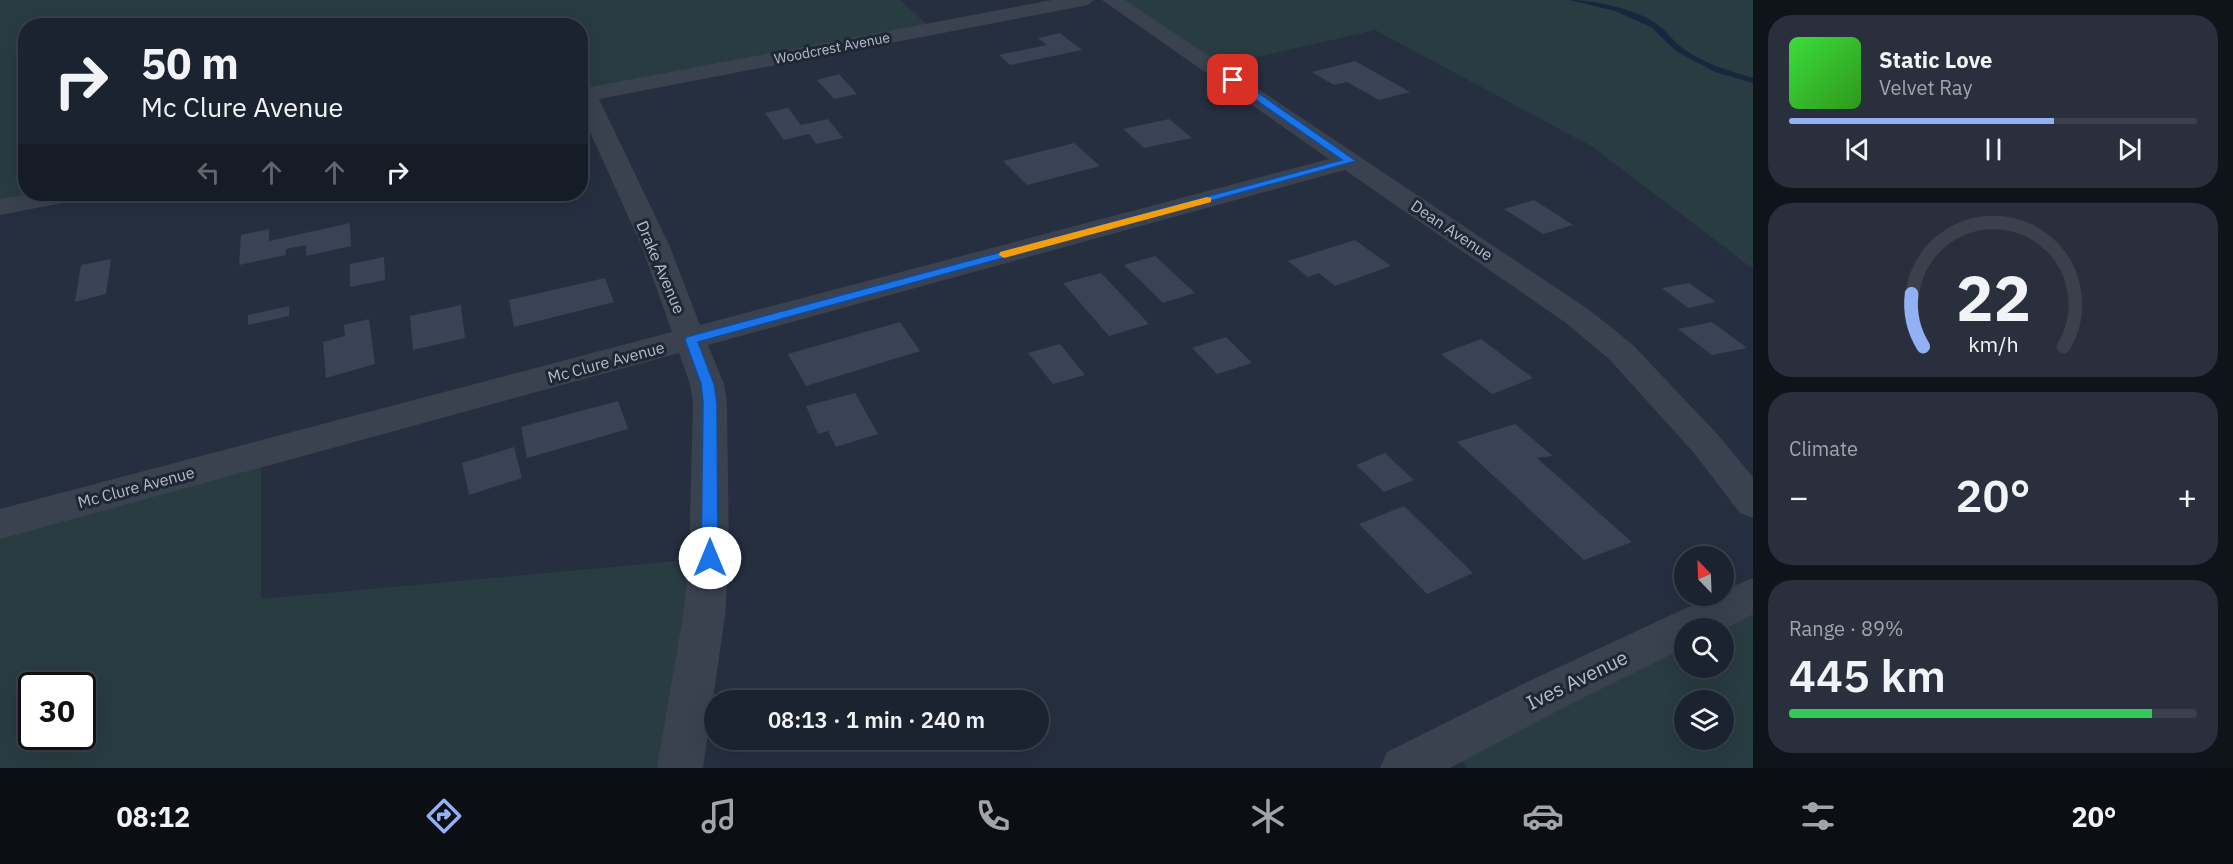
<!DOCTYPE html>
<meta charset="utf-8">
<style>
:root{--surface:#1c2330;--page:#292f3c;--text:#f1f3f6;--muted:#a0a4ab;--line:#3a404c;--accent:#92b1f4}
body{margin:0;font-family:"IBM Plex Sans",sans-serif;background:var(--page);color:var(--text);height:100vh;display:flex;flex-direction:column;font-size:22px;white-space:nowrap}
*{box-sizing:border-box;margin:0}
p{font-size:20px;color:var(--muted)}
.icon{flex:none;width:33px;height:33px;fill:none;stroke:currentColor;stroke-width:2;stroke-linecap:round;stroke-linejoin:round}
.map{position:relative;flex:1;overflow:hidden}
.details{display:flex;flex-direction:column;gap:15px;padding:15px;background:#0f131a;width:480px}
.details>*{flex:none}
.banner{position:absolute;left:18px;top:18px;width:570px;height:183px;border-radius:24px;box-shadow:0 6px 24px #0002,0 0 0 2px var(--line);background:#1c2330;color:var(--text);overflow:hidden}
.needle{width:39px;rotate:337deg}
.tools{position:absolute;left:1674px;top:546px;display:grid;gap:12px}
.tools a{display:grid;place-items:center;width:60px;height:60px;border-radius:50%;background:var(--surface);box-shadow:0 6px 24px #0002,0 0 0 2px var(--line);font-size:30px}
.speed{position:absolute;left:18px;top:672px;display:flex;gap:12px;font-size:30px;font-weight:700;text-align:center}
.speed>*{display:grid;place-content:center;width:78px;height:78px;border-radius:50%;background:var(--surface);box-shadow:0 6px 24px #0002,0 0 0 2px var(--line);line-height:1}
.speed .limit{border:3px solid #111;border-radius:9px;background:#fff;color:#111}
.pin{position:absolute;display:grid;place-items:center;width:51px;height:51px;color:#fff;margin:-26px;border-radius:12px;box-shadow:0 3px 9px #0006}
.me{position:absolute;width:66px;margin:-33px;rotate:0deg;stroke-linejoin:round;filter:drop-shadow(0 0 4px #0008)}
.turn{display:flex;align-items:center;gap:21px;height:126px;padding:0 24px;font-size:27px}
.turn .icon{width:78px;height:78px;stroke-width:2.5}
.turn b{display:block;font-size:42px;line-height:51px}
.lanes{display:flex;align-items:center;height:57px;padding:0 24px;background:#0003;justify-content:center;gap:30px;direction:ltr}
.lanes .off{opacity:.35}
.big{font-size:45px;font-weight:600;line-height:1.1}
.details .tile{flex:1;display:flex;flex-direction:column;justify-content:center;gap:9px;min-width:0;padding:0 21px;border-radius:24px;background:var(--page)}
.details .dial{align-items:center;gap:0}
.dial svg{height:156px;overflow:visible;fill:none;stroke:var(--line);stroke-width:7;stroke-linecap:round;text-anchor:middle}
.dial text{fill:var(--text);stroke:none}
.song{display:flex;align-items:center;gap:18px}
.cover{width:72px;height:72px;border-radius:9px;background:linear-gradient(135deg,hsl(120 70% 55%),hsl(110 70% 35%))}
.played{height:6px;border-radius:3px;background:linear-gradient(90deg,var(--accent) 65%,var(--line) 65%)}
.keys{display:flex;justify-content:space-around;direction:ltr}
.heat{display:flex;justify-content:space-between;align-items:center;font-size:33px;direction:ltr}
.charge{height:9px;border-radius:4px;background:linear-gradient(90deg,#34c759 89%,var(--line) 0)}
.trip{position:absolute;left:704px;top:690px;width:345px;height:60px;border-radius:30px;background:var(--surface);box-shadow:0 6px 24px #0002,0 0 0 2px var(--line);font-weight:600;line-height:60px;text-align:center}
.menu{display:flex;height:96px;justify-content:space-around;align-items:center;background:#0b0e13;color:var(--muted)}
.menu .icon{width:42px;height:42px}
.menu .active{color:var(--accent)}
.menu b{font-size:27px;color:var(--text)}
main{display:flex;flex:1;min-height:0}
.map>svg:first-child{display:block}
.green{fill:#283c41;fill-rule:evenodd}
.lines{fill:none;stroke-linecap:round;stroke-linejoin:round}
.stream{fill:#19263d;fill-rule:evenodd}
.building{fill:#394355}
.minor{fill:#3a424f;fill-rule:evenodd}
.route{fill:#1a73e8;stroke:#114b97;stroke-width:1.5}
.slow{fill:#f59e0b}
.labels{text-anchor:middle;stroke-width:6;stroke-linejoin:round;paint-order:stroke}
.far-street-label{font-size:14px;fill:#b7bdca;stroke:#1f2735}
.street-label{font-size:16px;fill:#b7bdca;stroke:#1f2735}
.near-street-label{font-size:20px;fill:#b7bdca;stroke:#1f2735}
</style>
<main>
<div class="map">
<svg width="1753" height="768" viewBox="0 0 1753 768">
<rect width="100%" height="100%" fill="#262f40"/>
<path class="green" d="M0 0H900L932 29 581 96 580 26H26V194H69L0 207Z
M1112 0H1753V269L1593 147 1375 30 1214 67Z
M261 453V599L709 558 680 768H0V523ZM32 686H82V736H32Z
M1753 595V768H1468L1447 745 1545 695ZM1684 628H1724V668H1684ZM1684 700H1724V740H1684Z"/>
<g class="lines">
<path class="stream" d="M1570 0C1595 0 1639 10 1658 25 1667 31 1673 41 1681 47 1702 63 1729 71 1753 78V83L1715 72 1676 51 1651 27 1615 11Z"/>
</g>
<path class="building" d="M1060 33 1082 50 1010 65 999 55 1047 45 1038 38Z
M1355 61 1410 92 1379 100 1347 82 1334 85 1312 72Z
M839 74 857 94 834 99 817 80Z
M788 108 801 125 828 119 843 138 816 144 809 134 784 140 765 113Z
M1169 119 1192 138 1144 148 1123 129Z
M1074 143 1100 166 1027 185 1003 161Z
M1534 200 1573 225 1543 234 1504 209Z
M350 223 351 246 306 256V245L286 249V255L239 265 241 235 269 229V241Z
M1355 240 1391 266 1335 286 1319 273 1308 277 1288 261Z
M1155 256 1195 293 1163 303 1124 265Z
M384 257 385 280 350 287V264Z
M111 259 106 294 75 302 81 265Z
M1101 273 1149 324 1109 336 1063 283Z
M605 278 614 302 514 327 509 300Z
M1689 283 1716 302 1688 308 1662 288Z
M461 305 465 338 413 350 410 316Z
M289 306V316L248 325V315Z
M369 319 375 364 326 378 323 342 345 336 344 325Z
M900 322 920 351 806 386 788 354Z
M1712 322 1747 348 1712 355 1678 329Z
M1226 337 1252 363 1217 374 1192 348Z
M1481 339 1533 378 1492 394 1441 354Z
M1060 344 1085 375 1053 384 1028 353Z
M855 393 878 434 836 447 828 431 818 434 806 406Z
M618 401 628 429 527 458 521 427Z
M1515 424 1553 456 1537 458 1632 542 1584 560 1457 442Z
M514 447 522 478 469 495 462 463Z
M1385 453 1414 480 1384 492 1356 465Z
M1404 506 1473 573 1427 594 1359 524Z"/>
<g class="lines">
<path class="minor" d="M1052 0H1093L1090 4 1083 6 599 99 670 247 700 325 1329 159 1102 0H1125L1588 309 1632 344 1718 435 1753 477V518L1740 513 1694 453 1610 360 1566 323 1345 170 708 345 724 384 727 403 729 558 725 616 703 768H657L683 616 689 558 693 403 690 384 679 353 0 539V509L672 332 642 247 580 110V89Z
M29 194H82L78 200 0 215V199Z
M1753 578V614L1724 629 1684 628V648L1561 709 1450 768H1380L1387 752 1529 681 1712 596H1724V590Z"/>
</g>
<path class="route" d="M1230 78H1237L1356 161 698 342 714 384 717 403 718 558 715 563 710 565 704 563 701 558 703 403 701 384 685 340 686 337 1342 160 1230 82Z"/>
<path class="slow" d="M1207 197 1211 198V202L1004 258 999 255 1000 252Z"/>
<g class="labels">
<g class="far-street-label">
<text transform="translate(832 48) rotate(-11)" y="5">Woodcrest Avenue</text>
</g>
<g class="street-label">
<text transform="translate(1452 230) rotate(34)" y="6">Dean Avenue</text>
<text transform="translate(661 267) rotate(67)" y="6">Drake Avenue</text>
<text transform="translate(606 362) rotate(-15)" y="6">Mc Clure Avenue</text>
<text transform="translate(136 487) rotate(-15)" y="6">Mc Clure Avenue</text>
</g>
<g class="near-street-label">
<text transform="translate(1577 680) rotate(-26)" y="7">Ives Avenue</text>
</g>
</g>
</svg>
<div class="tools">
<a><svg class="needle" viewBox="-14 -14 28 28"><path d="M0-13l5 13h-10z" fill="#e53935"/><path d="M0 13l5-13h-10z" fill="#a0a4ab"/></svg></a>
<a><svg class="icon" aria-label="search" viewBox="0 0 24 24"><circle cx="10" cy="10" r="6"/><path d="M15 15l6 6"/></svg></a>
<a><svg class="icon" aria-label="layers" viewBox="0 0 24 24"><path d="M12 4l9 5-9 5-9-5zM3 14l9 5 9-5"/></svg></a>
</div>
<div class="speed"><div class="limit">30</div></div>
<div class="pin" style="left:1233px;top:80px;background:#d93025"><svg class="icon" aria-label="arrive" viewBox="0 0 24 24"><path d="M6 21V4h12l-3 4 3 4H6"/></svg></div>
<svg class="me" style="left:710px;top:558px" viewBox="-20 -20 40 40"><circle r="19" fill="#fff"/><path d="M0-13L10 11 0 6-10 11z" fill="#1a73e8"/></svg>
<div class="trip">08:13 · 1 min · 240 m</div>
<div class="banner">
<div class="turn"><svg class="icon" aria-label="right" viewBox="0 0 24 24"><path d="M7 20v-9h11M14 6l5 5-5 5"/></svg><div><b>50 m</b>Mc Clure Avenue</div></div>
<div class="lanes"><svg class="icon off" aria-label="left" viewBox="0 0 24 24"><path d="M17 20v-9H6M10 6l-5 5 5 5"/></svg><svg class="icon off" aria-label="ahead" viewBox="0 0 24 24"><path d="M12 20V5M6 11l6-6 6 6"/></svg><svg class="icon off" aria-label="ahead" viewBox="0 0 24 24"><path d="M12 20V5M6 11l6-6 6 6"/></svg><svg class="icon" aria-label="right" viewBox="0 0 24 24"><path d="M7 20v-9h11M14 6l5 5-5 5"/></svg></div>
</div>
</div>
<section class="details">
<div class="tile">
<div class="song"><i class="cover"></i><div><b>Static Love</b><p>Velvet Ray</p></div></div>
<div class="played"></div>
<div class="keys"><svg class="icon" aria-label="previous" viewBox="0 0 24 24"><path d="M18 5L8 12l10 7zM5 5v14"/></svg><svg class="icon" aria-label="pause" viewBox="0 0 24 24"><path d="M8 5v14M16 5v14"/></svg><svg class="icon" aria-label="next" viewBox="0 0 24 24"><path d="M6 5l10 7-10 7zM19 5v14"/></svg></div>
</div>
<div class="tile dial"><svg viewBox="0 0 100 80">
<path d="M14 69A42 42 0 1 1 86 69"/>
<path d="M14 69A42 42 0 0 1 8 42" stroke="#92b1f4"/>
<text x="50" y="56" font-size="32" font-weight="700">22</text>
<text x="50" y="72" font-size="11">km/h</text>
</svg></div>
<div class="tile"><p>Climate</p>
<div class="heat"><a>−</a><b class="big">20°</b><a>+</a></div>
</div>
<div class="tile"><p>Range · 89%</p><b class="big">445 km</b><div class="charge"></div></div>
</section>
</main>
<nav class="menu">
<b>08:12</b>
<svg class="icon active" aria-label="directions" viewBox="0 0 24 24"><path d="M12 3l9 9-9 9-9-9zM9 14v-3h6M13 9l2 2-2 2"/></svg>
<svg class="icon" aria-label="music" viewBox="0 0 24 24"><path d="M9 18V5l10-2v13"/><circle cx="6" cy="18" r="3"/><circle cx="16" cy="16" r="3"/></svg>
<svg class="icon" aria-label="phone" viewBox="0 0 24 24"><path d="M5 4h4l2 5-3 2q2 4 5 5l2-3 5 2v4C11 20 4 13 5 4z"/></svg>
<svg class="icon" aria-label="climate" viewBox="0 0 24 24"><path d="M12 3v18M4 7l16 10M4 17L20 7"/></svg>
<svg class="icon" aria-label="car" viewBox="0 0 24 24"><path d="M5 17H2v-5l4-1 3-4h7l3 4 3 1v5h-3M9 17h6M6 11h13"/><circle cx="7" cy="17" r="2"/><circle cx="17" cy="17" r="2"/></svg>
<svg class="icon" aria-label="filters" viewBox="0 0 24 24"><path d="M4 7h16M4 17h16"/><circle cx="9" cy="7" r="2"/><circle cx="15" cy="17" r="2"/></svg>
<b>20°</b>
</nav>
